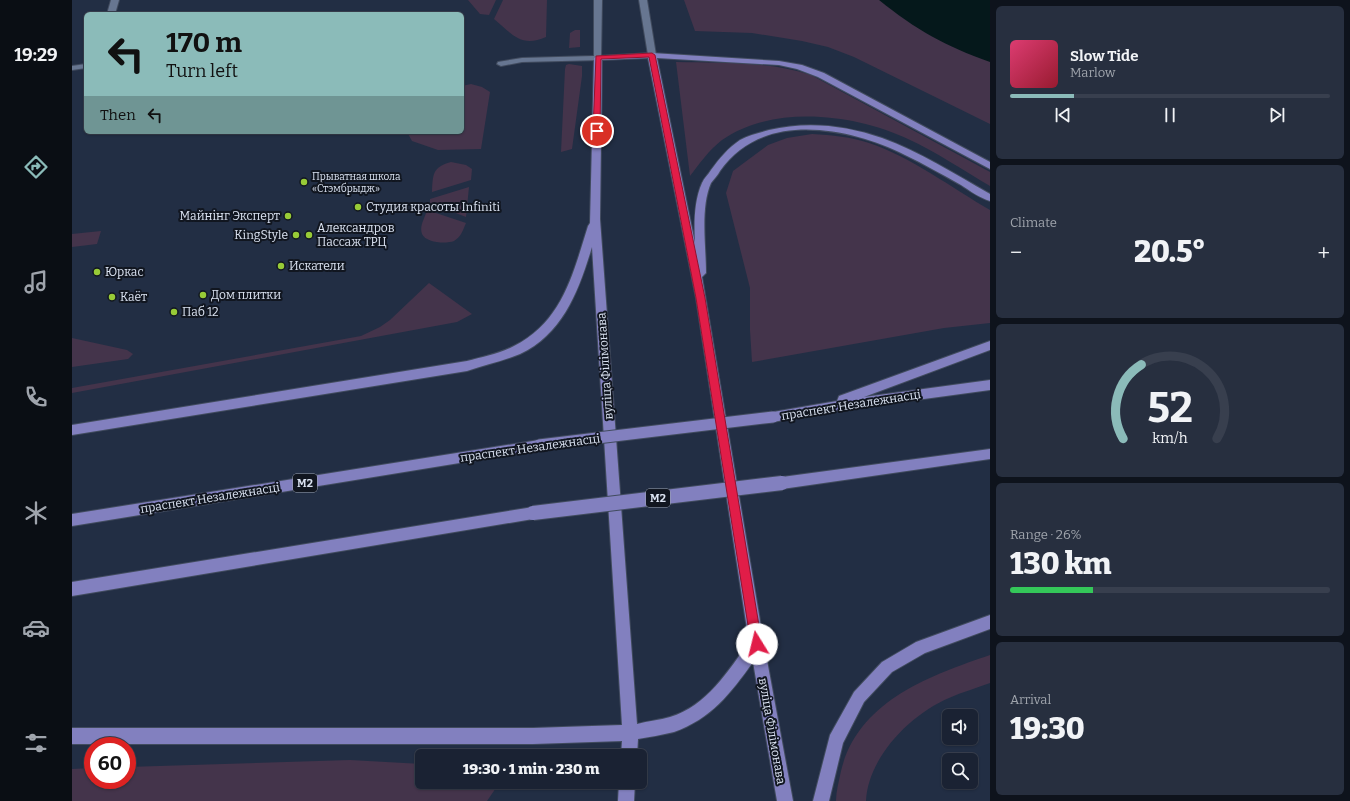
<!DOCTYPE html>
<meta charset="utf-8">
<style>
:root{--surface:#1a2233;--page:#272f3f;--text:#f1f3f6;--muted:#9fa4ac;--line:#383f4e;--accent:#8bbbb9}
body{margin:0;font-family:Bitter,serif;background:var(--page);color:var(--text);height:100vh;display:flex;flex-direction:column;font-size:15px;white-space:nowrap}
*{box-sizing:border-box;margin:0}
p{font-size:13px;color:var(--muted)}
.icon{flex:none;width:22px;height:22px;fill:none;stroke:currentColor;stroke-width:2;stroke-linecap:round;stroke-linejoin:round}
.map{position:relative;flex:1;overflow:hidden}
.panel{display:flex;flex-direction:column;gap:6px;padding:6px;background:#0e131c;width:360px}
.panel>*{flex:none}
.guide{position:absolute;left:12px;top:12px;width:380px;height:122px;border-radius:6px;box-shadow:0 1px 3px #0004,0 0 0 1px var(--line);background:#8bbbb9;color:#111;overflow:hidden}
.tools{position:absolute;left:870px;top:709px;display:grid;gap:8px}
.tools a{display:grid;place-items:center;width:36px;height:36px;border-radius:6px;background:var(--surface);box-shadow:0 1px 3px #0004,0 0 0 1px var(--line);font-size:20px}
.speed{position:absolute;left:12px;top:737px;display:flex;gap:8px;font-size:20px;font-weight:700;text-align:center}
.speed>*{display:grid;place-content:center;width:52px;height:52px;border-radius:50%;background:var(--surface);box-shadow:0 1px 3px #0004,0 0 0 1px var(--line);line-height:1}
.speed .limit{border:6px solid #d22;background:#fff;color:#111}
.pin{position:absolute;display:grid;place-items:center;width:34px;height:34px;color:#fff;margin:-17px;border:2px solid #fff;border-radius:50%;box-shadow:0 1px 4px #0007}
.me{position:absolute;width:44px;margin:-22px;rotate:351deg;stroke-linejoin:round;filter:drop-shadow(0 0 3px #0008)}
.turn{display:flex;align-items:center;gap:14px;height:84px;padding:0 16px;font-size:18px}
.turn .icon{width:52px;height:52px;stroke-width:2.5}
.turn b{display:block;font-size:28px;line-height:34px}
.then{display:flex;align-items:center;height:38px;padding:0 16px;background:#0003;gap:8px;font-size:15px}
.big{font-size:30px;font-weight:800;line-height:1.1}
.panel .card{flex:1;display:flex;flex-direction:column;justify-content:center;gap:6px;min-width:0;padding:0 14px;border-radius:6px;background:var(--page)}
.panel .dial{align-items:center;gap:0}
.dial svg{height:104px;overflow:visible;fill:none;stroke:var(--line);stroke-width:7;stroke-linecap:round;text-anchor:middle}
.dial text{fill:var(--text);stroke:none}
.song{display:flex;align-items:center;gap:12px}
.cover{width:48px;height:48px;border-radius:6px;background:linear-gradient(135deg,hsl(340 70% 55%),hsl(350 70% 35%))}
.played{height:4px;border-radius:2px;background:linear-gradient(90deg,var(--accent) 20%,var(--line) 20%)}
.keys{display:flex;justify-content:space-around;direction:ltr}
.heat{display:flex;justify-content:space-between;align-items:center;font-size:22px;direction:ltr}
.charge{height:6px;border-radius:3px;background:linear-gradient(90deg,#34c759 26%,var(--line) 0)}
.trip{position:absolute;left:343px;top:749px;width:232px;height:40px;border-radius:6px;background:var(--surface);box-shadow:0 1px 3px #0004,0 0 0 1px var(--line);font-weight:800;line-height:40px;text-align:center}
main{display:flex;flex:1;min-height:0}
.menu{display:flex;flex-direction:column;width:72px;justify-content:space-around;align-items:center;background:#0a0e14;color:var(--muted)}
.menu .icon{width:28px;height:28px}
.menu .on{color:var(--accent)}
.menu b{font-size:18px;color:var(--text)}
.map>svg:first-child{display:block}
.green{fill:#44344b}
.water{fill:#05181b}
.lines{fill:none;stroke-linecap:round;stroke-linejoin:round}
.minor-casing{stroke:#414b5e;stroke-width:2}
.major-casing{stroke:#414b5e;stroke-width:2}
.minor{fill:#677691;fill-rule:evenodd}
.major{fill:#8280bf;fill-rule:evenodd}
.major-bridge-far1-casing{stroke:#414b5e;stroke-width:13;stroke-linecap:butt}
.major-bridge-casing{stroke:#414b5e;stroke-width:16;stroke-linecap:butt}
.major-bridge-far1{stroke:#8280bf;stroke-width:11}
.major-bridge{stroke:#8280bf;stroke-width:14}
.route{fill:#e11d48;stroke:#92132f}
.poi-dot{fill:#98cb37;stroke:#111620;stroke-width:1.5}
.labels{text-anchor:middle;stroke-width:4;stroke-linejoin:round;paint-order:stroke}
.far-poi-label{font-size:10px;fill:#dbe3f2;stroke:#111620;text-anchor:start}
.shield{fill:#111620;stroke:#9ea6b3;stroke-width:1}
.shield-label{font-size:11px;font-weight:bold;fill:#dbe3f2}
.poi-label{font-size:12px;fill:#dbe3f2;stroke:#111620;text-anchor:start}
.street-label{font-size:12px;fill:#dbe3f2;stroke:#111620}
</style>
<main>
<nav class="menu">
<b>19:29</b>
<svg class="icon on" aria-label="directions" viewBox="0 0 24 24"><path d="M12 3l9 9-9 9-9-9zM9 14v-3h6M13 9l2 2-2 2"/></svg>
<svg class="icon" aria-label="music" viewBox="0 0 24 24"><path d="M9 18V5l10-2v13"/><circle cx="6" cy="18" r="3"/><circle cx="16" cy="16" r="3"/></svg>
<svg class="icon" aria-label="phone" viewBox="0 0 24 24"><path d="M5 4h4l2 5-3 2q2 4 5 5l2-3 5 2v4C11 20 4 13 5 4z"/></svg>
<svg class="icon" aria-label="climate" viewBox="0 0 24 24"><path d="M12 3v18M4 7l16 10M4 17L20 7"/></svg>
<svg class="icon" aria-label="car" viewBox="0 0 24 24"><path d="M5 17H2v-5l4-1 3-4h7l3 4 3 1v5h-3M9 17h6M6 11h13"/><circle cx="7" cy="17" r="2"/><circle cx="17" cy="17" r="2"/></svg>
<svg class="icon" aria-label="filters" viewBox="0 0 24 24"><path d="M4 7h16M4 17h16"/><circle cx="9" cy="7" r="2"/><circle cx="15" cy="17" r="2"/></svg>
</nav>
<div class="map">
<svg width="918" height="801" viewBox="0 0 918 801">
<rect width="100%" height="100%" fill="#222e44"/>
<path class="green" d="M396 0H424L417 15 408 14Z
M431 0H475L474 37C449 48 440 34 422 19Z
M612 0H918V124L782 57 756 47 730 41 680 33 623 31Z
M503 30H508V47L497 48 498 33Z
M604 62C650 63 696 61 739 75L918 172V186C891 170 864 152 836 139 783 114 701 104 650 140 637 150 628 163 618 176Z
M497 64 510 66V76L500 149 489 152 493 69 494 65Z
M399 84 410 87 418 92 409 149 366 150 340 141 335 132H390V86Z
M740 134C760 135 779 137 797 143 839 157 880 188 918 210V323L872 328 680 362 678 330V288L654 193 661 171 696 145 715 138Z
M379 162 394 165 400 169 399 180 360 192C361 175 360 167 379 162Z
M397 187 394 217 358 203V199Z
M355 210 394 223C391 230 389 237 382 241 374 244 354 243 350 234 347 226 353 218 355 210Z
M29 231 25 244 0 247V234Z
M357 283 400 314 385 322 0 393V388L289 336 308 327 318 320Z
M0 338 55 350 61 354 56 359 0 367Z
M918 655V683C905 688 890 692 877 698 839 714 796 757 794 801H764C764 791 767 781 769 771 786 701 857 676 918 655Z
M278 760 350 764V782H428L415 801H0V769L21 768V780H55V767Z"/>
<path class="water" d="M807 0H918V62C873 46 844 30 807 0Z"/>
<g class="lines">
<defs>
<path id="minor" d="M39 0H47L43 14H35Z
M522 0H530L529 60 450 62 429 66 425 64 426 62 450 58 522 56Z
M567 0H575L584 55 580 57 576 55Z
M14 64V68L0 70V66Z"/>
<path id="major" d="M580 53 707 61 730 65 752 73 918 162V169L746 77 725 69 707 65 585 58 623 243C622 223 622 201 630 183 632 178 636 175 639 170 647 159 656 148 668 140 677 135 687 133 697 130 735 121 773 125 810 138 848 152 883 174 918 194V201C908 198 898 191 889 185 871 175 852 164 833 155 777 127 690 110 648 171 646 175 642 179 639 183 628 208 634 246 634 273L630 277 692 644 721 801H705L681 662C659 693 639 719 602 732 590 735 577 737 566 739L565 756H549L550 741 461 744H0V728H461L550 725 520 247C507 290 491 334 448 354 431 361 413 365 395 371L0 435V425L395 361C410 357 427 354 442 346 490 322 501 274 516 226L518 223 522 58 526 56ZM576 58 624 298 677 642C656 671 635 706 598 717 588 720 576 721 565 724L528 219 530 60Z
M918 341V350L792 397 918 380V390L749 413 701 422 697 421 695 417 697 413 701 412 765 401 767 396Z
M467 440 471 441 473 445 471 449 467 450 0 526V514Z
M918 449V459L710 489 705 487 704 483 705 479 710 477Z
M461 507 466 509 468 513 466 517 461 519 0 596V582Z
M918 615V629L853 653 820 672 792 702 771 743 757 801H741L758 735 782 692 810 662 844 642Z
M547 782H563L562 801H546Z"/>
</defs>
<use href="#minor" class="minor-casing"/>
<use href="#major" class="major-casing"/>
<use href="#minor" class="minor"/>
<use href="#major" class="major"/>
<defs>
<path id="major-bridge-far1" d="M467 445 701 417"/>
<path id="major-bridge" d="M461 513 710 483"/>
</defs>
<use href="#major-bridge-far1" class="major-bridge-far1-casing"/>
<use href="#major-bridge" class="major-bridge-casing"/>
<use href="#major-bridge-far1" class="major-bridge-far1"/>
<use href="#major-bridge" class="major-bridge"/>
</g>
<path class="route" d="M580 53 583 55 633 298 690 644 689 648 685 650 681 648 679 644 624 298 577 57 529 59 528 131 525 133 521 131 524 56Z"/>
<g class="poi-dot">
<circle cx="232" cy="182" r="4"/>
<circle cx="286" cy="207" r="4"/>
<circle cx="216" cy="216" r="4"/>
<circle cx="224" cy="235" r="4"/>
<circle cx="237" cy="235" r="4"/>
<circle cx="209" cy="266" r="4"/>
<circle cx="25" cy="272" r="4"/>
<circle cx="131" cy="295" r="4"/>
<circle cx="40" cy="297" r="4"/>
<circle cx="102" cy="312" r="4"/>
</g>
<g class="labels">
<g class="far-poi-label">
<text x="240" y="180">Прыватная школа<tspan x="240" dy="12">«Стэмбрыдж»</tspan></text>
</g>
<g class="shield">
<rect x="221" y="474" width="24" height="18" rx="3"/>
<rect x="574" y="489" width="24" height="18" rx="3"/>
</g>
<g class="shield-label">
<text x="233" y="487">М2</text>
<text x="586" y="502">М2</text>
</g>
<g class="poi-label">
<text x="294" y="211">Студия красоты Infiniti</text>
<text x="208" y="220" text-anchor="end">Майнінг Эксперт</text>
<text x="245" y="232">Александров<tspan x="245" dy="14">Пассаж ТРЦ</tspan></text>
<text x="216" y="239" text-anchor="end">KingStyle</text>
<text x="217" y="270">Искатели</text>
<text x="33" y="276">Юркас</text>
<text x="139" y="299">Дом плитки</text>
<text x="48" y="301">Каёт</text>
<text x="110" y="316">Паб 12</text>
</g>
<g class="street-label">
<text transform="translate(533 366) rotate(-94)" y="4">вуліца Філімонава</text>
<text transform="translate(779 405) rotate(-9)" y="4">праспект Незалежнасці</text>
<text transform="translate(458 448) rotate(-8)" y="4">праспект Незалежнасці</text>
<text transform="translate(138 498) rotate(-9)" y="4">праспект Незалежнасці</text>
<text transform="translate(700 731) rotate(80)" y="4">вуліца Філімонава</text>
</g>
</g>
</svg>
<div class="tools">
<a><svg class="icon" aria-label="sound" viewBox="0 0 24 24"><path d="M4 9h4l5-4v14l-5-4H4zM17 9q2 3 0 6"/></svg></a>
<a><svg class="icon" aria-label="search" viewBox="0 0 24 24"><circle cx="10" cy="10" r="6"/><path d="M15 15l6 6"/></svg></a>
</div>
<div class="speed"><div class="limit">60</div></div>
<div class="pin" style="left:525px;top:131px;background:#d93025"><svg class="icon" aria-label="arrive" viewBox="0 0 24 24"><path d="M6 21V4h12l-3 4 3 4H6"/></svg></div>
<svg class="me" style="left:685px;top:644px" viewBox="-20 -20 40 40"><circle r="19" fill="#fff"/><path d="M0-13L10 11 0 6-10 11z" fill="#e11d48"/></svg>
<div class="trip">19:30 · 1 min · 230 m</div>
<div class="guide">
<div class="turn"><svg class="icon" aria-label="left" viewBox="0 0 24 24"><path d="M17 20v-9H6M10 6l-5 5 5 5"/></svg><div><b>170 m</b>Turn left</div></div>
<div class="then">Then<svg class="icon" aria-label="left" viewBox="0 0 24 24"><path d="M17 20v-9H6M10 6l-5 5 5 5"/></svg></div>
</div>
</div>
<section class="panel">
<div class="card">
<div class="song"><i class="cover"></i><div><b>Slow Tide</b><p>Marlow</p></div></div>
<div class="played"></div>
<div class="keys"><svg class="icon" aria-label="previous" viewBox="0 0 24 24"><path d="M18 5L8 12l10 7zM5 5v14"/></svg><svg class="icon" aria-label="pause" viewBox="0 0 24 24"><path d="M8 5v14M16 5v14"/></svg><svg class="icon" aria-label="next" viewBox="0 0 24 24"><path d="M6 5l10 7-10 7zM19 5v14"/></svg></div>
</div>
<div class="card"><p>Climate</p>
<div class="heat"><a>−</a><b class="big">20.5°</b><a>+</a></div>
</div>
<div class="card dial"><svg viewBox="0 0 100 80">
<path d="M14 69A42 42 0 1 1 86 69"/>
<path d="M14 69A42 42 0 0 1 28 12" stroke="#8bbbb9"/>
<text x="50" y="56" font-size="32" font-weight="700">52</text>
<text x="50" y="72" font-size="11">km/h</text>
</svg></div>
<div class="card"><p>Range · 26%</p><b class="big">130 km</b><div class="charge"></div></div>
<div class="card"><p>Arrival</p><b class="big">19:30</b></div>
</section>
</main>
